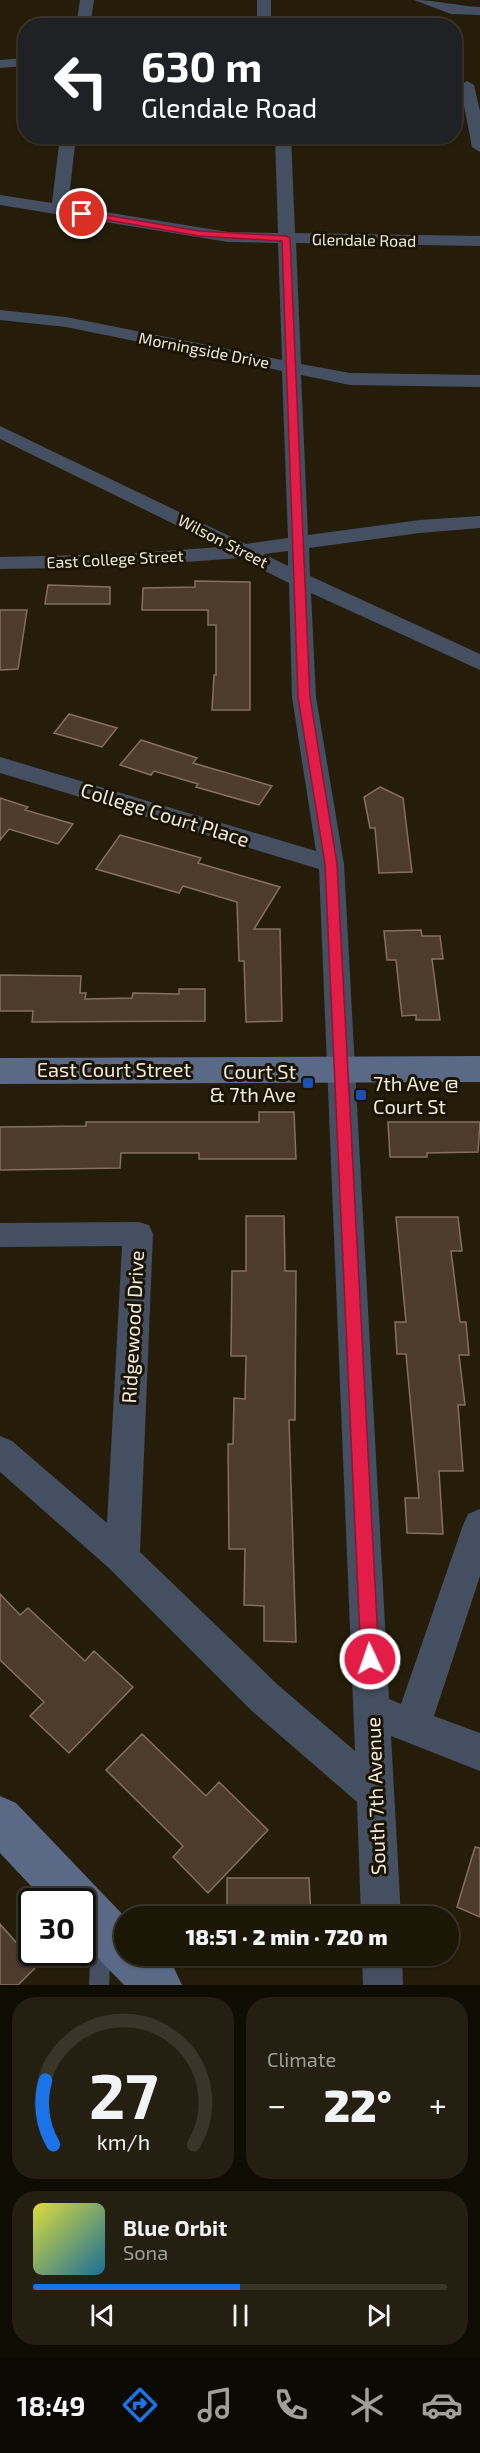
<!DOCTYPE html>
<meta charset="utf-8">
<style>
:root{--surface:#1c1607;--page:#251f11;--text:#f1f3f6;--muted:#a09f9b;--line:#3a3528;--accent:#1a73e8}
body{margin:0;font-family:"Exo 2",sans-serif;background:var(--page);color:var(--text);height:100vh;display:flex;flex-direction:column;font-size:22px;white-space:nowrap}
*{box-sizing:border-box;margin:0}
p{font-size:20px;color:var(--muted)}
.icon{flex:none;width:33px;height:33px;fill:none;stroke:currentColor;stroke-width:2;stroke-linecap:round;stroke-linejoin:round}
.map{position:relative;height:1985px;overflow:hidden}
.details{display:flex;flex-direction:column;gap:12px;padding:12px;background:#0f0c04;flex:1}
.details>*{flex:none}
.guide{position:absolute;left:18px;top:18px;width:444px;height:126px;border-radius:24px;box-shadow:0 2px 4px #0004,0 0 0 2px var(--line);background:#202124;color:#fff;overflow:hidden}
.speed{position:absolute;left:18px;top:1888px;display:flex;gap:12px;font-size:30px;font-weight:700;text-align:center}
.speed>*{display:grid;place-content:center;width:78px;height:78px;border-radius:50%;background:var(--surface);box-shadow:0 2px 4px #0004,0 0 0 2px var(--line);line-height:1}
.speed .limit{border:3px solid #111;border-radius:9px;background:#fff;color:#111}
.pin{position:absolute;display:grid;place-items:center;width:51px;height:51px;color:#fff;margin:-26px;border:3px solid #fff;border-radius:50%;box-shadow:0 2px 6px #0007}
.me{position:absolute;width:66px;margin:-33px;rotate:357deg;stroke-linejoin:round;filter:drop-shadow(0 0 4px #0008)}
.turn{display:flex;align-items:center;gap:21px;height:126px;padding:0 24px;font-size:27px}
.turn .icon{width:78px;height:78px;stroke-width:2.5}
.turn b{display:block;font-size:42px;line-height:51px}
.big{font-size:45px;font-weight:800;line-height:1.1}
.details .tile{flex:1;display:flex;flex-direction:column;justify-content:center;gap:9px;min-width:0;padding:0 21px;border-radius:24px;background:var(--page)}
.details .dial{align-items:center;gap:0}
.dial svg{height:156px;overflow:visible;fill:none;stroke:var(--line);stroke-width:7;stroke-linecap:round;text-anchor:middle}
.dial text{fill:var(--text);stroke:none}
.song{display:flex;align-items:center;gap:18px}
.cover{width:72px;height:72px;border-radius:9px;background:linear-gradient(135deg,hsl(60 70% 55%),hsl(200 70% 35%))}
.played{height:6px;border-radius:3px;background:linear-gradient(90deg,var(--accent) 50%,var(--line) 50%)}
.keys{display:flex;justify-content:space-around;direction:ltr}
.heat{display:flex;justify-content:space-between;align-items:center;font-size:33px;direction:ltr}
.details .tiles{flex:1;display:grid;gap:12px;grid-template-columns:1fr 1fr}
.tile:last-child{grid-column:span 2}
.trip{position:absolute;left:114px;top:1906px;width:345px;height:60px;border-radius:30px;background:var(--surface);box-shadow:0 2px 4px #0004,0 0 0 2px var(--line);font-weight:800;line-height:60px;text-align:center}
.menu{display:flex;height:96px;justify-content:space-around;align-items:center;background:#0b0903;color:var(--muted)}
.menu .icon{width:42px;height:42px}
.menu .active{color:var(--accent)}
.menu b{font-size:27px;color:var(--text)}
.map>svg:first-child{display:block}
.building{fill:#4d3b2c;stroke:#857060;stroke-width:1.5}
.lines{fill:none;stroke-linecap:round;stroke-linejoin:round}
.lane{fill:#444f61;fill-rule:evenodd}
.street{fill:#444f61;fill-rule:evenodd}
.secondary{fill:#5a6a86;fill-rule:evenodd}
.route{fill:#e11d48;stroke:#92132f;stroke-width:1.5}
.transit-dot{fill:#1a4fb4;stroke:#1c1402;stroke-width:2}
.labels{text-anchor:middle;stroke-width:6;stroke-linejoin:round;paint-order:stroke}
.far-street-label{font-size:16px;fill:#efeadd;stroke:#1c1402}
.street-label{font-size:20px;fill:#efeadd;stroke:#1c1402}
.poi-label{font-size:20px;fill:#efeadd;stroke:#1c1402;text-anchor:end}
</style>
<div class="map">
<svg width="480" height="1985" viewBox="0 0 480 1985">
<rect width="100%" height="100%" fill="#251d09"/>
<path class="building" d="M195 581 250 582V710H212L214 675H216V625H208V610H142L143 588 195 587Z
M48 585 110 587V604H45Z
M0 610H27L18 669 0 670Z
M69 714 117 728 102 747 54 733Z
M141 740 197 758 193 763 272 786 259 805 196 787 198 784 154 771 151 775 120 765Z
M380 787 403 798 412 872 379 873 375 828H370L364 797Z
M0 798 28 807 25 810 73 824 58 844 9 829 0 840Z
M120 835 201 858 198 863 280 887 254 929H280L282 1021 246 1022 244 961H239L237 902 183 886 179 893 96 869Z
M421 930 422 936H440L443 959H432L440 1020H416V1015L402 1016 396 960H387L384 931Z
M0 975 81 976 80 993H86L85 999 132 998 133 993 179 994V989H205V1021L32 1022 33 1011H0Z
M259 1112H294L296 1159H199V1153H121L120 1168 0 1170V1127L86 1126V1122H259Z
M388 1122H480L478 1152 427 1153V1157H390Z
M246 1216H284L285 1271H296L295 1420H289L296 1642 264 1641V1606L244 1605 245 1549H229L228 1444H233L234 1398 245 1399 246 1356H231L232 1271H246Z
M396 1217H458L462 1251H451L460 1322H466L469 1355H459L465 1405H458L463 1471H439L443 1534 407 1533 405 1498H419L406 1354H397L395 1322H406Z
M0 1594 20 1615 28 1608 85 1661 94 1651 133 1687 69 1753 30 1716 44 1702 0 1660Z
M142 1734 206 1796 219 1782 268 1830 208 1893 173 1857 183 1846 106 1770Z
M475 1847 480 1848V1917L457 1907Z
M227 1878H309L311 1917H227Z
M0 1924 37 1966 18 1985H0Z"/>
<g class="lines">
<path class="lane" d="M101 1934 108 1937 111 1944 109 1985H89L91 1944 94 1937Z"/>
<path class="street" d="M80 0H94L90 26H76Z
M257 0H271V26H257Z
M414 0C437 0 457 6 480 7V15L451 14Z
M26 58V66L0 68V60Z
M467 81 474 85 480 111V152L472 147 460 85Z
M60 136H76L68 206 228 232 278 233 275 136H291L295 233 480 236V246L296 243 301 364 350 373 480 375V387L350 385 301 375 308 535 420 520 480 516V528L420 533 309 548 310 576 480 654V670L311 593 316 697 344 864 389 1699 401 1704 463 1525 468 1514 480 1509V1576L434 1716 480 1733V1771L391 1736 401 1917H361L357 1802 252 1711 110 1569 0 1472V1436L12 1441 107 1523 122 1246 0 1247V1223L138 1222 149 1225 153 1234 140 1552 278 1685 355 1751 319 869 0 773V757L316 851 292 697 289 583 239 558 120 567 0 569V557L120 554 221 547 0 439V426L246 544 288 538 282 371 66 327 0 320V310L66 317 282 360 278 243 228 242 0 205V195L52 203ZM288 551V566L264 554Z
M362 1956H402L403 1985H363Z"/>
<path class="secondary" d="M480 1056V1082L0 1084V1058Z
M0 1796 16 1803 125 1917 124 1956H163L174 1968 182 1985H124L82 1942V1902H46L0 1853Z"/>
</g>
<path class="route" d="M82 211 199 231 286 236 290 238 310 697 337 864 379 1659 377 1665 370 1668 364 1665 361 1659 325 864 298 697 282 241 199 236 79 215Z"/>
<g class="transit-dot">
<rect x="302" y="1077" width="12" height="12" rx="3"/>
<rect x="355" y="1089" width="12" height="12" rx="3"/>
</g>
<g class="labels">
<g class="far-street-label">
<text transform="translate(364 240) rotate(1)" y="6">Glendale Road</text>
<text transform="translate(204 350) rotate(11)" y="6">Morningside Drive</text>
<text transform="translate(223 541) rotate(27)" y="6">Wilson Street</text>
<text transform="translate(115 559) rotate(-3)" y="6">East College Street</text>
</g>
<g class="street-label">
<text transform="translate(165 815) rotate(17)" y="7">College Court Place</text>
<text x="114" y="1077">East Court Street</text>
<text transform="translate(133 1327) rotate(-87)" y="7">Ridgewood Drive</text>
<text transform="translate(376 1796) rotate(-92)" y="7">South 7th Avenue</text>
</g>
<g class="poi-label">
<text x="296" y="1079">Court St<tspan x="296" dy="23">&amp; 7th Ave</tspan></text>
<text x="373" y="1091" text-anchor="start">7th Ave @<tspan x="373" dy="23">Court St</tspan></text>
</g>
</g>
</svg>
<div class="speed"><div class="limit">30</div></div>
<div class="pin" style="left:82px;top:214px;background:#d93025"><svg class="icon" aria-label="arrive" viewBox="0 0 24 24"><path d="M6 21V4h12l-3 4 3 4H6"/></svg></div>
<svg class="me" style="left:370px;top:1659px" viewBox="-20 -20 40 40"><circle r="17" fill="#e11d48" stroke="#fff" stroke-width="3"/><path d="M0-11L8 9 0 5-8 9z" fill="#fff"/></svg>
<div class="trip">18:51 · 2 min · 720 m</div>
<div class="guide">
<div class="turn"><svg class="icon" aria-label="left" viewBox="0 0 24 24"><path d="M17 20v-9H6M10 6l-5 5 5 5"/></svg><div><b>630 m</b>Glendale Road</div></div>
</div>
</div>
<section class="details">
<div class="tiles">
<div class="tile dial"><svg viewBox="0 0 100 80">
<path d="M14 69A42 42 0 1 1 86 69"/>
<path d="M14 69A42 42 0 0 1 10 36" stroke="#1a73e8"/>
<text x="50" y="56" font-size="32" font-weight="700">27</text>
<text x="50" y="72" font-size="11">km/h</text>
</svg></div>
<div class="tile"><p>Climate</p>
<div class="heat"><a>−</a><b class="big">22°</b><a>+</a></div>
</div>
<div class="tile">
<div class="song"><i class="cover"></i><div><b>Blue Orbit</b><p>Sona</p></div></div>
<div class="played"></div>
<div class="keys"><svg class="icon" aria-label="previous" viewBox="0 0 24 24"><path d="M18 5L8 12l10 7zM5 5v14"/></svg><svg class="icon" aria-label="pause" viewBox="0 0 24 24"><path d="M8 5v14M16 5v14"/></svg><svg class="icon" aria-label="next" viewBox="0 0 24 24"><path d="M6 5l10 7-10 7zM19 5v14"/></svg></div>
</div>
</div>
</section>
<nav class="menu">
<b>18:49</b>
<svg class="icon active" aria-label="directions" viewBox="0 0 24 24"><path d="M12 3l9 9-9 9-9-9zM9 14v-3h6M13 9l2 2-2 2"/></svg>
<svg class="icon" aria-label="music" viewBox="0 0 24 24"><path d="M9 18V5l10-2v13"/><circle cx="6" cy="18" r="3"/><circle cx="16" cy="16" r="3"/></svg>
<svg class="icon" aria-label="phone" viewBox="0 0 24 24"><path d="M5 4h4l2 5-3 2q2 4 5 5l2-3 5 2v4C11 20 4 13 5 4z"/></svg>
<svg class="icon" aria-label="climate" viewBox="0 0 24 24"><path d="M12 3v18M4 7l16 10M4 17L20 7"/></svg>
<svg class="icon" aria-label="car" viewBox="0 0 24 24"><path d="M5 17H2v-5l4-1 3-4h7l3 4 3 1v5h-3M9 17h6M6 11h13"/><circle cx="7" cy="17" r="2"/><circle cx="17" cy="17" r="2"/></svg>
</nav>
